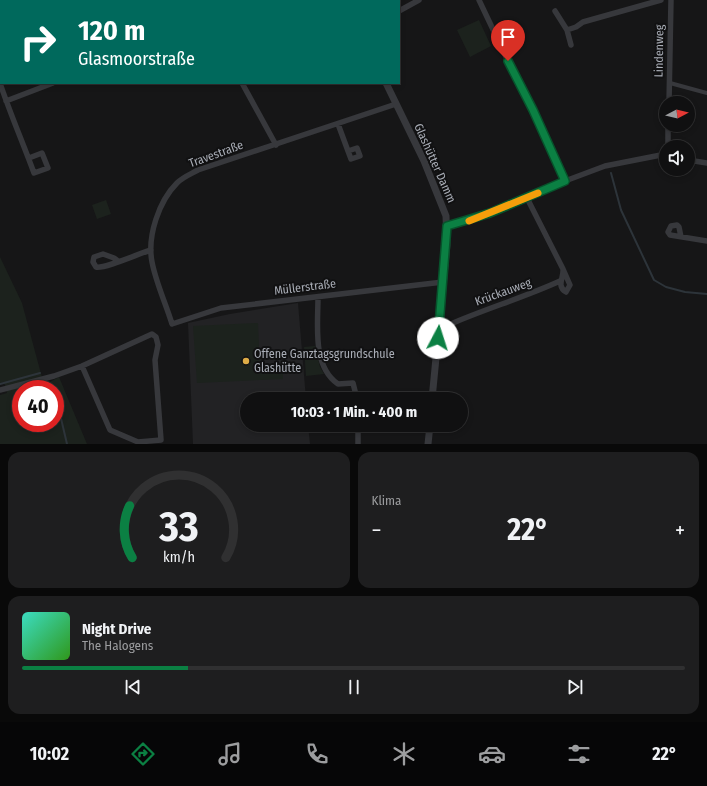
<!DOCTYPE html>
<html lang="de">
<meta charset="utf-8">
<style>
:root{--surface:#101011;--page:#1e1e1f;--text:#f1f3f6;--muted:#9c9d9f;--line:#303031;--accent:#0b8043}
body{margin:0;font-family:"Fira Sans Condensed",sans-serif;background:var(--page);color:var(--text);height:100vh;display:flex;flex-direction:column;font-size:15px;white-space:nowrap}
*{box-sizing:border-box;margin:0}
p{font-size:13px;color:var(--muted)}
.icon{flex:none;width:22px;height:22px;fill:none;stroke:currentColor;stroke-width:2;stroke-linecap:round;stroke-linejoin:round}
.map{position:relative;height:444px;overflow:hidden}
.drawer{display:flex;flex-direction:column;gap:8px;padding:8px;background:#090909;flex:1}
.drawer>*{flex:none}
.top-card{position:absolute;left:0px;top:0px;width:400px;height:84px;box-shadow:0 2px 6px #0003,0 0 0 1px var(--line);background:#00695c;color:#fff;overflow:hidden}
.needle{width:26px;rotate:83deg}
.controls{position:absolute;left:659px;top:96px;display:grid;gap:8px}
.controls a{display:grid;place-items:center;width:36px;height:36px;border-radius:50%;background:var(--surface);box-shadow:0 2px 6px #0003,0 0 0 1px var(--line);font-size:20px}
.speed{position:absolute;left:12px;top:380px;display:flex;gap:8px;font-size:20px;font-weight:700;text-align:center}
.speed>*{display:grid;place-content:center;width:52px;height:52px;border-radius:50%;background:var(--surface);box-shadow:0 2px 6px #0003,0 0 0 1px var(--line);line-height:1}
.speed .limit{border:6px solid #d22;background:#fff;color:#111}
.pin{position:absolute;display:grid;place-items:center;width:34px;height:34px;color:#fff;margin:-41px -17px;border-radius:50% 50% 50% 0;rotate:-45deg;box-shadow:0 0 4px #0007}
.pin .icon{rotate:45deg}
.me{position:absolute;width:44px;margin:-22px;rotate:5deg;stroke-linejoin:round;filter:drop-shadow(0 0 3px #0008)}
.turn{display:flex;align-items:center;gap:14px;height:84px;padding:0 12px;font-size:18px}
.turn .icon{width:52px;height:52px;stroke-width:2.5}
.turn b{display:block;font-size:28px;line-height:34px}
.big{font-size:30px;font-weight:700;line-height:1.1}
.drawer .tile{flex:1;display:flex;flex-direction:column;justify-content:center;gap:6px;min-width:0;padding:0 14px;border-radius:12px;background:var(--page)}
.drawer .dial{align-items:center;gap:0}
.dial svg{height:104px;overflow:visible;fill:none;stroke:var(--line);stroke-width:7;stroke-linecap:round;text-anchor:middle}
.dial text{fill:var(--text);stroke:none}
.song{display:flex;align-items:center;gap:12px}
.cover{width:48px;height:48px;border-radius:6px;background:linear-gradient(135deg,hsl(170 70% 55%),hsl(110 70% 35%))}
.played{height:4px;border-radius:2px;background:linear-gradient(90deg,var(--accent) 25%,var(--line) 25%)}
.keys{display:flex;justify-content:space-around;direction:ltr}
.heat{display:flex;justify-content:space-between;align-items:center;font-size:22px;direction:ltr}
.drawer .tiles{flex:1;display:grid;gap:8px;grid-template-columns:1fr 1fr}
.tile:last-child{grid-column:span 2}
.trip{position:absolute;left:240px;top:392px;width:228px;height:40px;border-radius:20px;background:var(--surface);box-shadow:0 2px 6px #0003,0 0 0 1px var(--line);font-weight:700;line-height:40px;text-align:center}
.tabs{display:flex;height:64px;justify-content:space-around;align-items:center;background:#060607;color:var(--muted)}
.tabs .icon{width:28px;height:28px}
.tabs .current{color:var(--accent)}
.tabs b{font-size:18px;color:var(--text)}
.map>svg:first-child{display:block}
.built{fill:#222224}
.green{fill:#1c221d;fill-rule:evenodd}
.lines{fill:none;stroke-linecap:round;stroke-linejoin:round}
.stream{stroke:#2d343a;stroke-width:2}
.pedestrian{stroke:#37383c;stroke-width:4}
.minor{stroke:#37383c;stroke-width:5.5}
.tertiary{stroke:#37383c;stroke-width:7}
.secondary{stroke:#45474c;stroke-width:8}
.route-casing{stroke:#07532c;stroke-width:10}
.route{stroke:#0b8043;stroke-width:7}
.slow{stroke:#f59e0b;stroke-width:7}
.poi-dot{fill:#deac47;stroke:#111112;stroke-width:1.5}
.labels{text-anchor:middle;stroke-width:4;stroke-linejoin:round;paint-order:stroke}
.street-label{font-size:12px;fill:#a9adb6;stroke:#111112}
.poi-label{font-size:12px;fill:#a9adb6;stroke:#111112;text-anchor:start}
</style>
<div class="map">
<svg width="707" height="444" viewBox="0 0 707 444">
<rect width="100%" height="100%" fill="#161617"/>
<path class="built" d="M298 303 306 399H247V425H308L310 444H193L188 323 230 314Z"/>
<path class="green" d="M479 20 491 46 470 57 457 30Z
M106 200 111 214 97 219 92 205Z
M0 257 22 303 44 385 59 377 87 444H0V395L7 393 4 382 0 383ZM21 389H55V423H21Z
M258 323 260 370 283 369V379L197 383 193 326Z
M315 346 320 367 324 374 306 376 304 347Z"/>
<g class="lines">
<path class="stream" d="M611 173 621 210 654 280 666 287 685 292 707 294
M0 384 40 373
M53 385 54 389
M55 393 67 444"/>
<path class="pedestrian" d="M670 83 707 93"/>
<path class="minor" d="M479 0 565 181
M399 11 419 0
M555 11 567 30 571 45
M567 30 576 27 583 22 661 0
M0 83C10 113 23 143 34 173L48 168 42 153 29 158
M242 83 276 145
M6 101 53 83
M669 103 671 0
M396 104 198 170C191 174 183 177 177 183 159 201 147 236 152 262 156 283 166 304 172 324L221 308 443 282
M338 124 348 151 357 148 360 156 351 159 348 151
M668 147V125
M688 160 707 163
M527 198 563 269C564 278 556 286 566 292L570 285 563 269
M447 226 490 213 565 181 605 166 666 154
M681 237 679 227 677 225 671 226 668 232 670 235 707 241
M118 261 114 258 103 254 94 257 93 262 96 267C105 269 140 253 151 250
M318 297C318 325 312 366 338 384L353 383 357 399
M453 323C488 308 525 297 560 281
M0 390 54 376 82 366 152 334 156 337 158 345 155 360 161 440 138 442 110 430 82 366
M358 425V444"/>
<path class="tertiary" d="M345 0 346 1
M386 83 424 161 446 216 447 245 432 399
M428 444 430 425"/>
<path class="secondary" d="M43 1 45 0
M0 17H1"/>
</g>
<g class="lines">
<defs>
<path id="route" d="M438 338 447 226 490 213 565 181 533 110 508 61"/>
</defs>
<use href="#route" class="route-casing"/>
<use href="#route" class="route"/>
<path class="slow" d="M469 221 538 193"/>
</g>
<circle class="poi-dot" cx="246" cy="361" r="4"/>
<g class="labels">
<g class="street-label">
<text transform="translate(659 51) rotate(-89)" y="4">Lindenweg</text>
<text transform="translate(216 154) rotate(-20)" y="4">Travestraße</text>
<text transform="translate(435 163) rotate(66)" y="4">Glashütter Damm</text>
<text transform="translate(305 287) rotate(-7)" y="4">Müllerstraße</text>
<text transform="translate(503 292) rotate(-20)" y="4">Krückauweg</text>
</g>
<g class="poi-label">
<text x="254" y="358">Offene Ganztagsgrundschule<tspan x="254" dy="14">Glashütte</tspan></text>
</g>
</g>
</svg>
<div class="controls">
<a><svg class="needle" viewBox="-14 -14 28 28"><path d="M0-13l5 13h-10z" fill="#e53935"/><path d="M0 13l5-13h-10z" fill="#9c9d9f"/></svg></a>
<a><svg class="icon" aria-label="sound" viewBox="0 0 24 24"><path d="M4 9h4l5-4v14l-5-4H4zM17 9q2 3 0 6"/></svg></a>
</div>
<div class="speed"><div class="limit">40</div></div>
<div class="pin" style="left:508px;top:61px;background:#d93025"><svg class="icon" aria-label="arrive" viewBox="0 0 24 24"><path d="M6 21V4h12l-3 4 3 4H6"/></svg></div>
<svg class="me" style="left:438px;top:338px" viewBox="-20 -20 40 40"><circle r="19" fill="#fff"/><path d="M0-13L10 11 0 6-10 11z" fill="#0b8043"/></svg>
<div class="trip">10:03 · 1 Min. · 400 m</div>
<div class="top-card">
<div class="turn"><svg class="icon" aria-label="right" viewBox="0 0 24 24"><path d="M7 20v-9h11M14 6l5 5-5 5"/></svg><div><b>120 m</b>Glasmoorstraße</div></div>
</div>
</div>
<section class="drawer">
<div class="tiles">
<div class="tile dial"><svg viewBox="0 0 100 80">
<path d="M14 69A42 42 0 1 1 86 69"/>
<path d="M14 69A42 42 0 0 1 12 29" stroke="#0b8043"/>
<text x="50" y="56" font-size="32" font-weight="700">33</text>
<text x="50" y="72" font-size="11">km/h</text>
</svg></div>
<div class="tile"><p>Klima</p>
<div class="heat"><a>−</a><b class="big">22°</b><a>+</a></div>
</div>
<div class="tile">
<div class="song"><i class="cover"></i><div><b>Night Drive</b><p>The Halogens</p></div></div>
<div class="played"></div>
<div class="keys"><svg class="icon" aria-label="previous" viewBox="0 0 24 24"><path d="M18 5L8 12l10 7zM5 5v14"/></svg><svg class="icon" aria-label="pause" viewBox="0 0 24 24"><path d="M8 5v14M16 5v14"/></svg><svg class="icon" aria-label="next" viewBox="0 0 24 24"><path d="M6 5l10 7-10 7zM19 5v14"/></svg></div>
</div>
</div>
</section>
<nav class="tabs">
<b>10:02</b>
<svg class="icon current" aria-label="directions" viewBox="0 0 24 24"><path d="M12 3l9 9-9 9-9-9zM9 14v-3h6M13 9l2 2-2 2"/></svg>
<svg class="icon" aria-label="music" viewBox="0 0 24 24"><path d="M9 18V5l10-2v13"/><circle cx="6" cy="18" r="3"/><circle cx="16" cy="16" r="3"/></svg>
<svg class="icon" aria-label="phone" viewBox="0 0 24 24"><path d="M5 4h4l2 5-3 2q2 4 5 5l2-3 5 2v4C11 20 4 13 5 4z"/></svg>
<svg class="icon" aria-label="climate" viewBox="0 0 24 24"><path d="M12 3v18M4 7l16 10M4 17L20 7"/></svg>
<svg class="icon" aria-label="car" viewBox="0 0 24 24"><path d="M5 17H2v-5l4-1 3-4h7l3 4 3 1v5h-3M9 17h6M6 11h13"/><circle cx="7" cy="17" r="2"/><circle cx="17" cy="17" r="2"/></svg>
<svg class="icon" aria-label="filters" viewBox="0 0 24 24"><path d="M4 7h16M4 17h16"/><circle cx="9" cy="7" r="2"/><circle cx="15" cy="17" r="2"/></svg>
<b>22°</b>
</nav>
